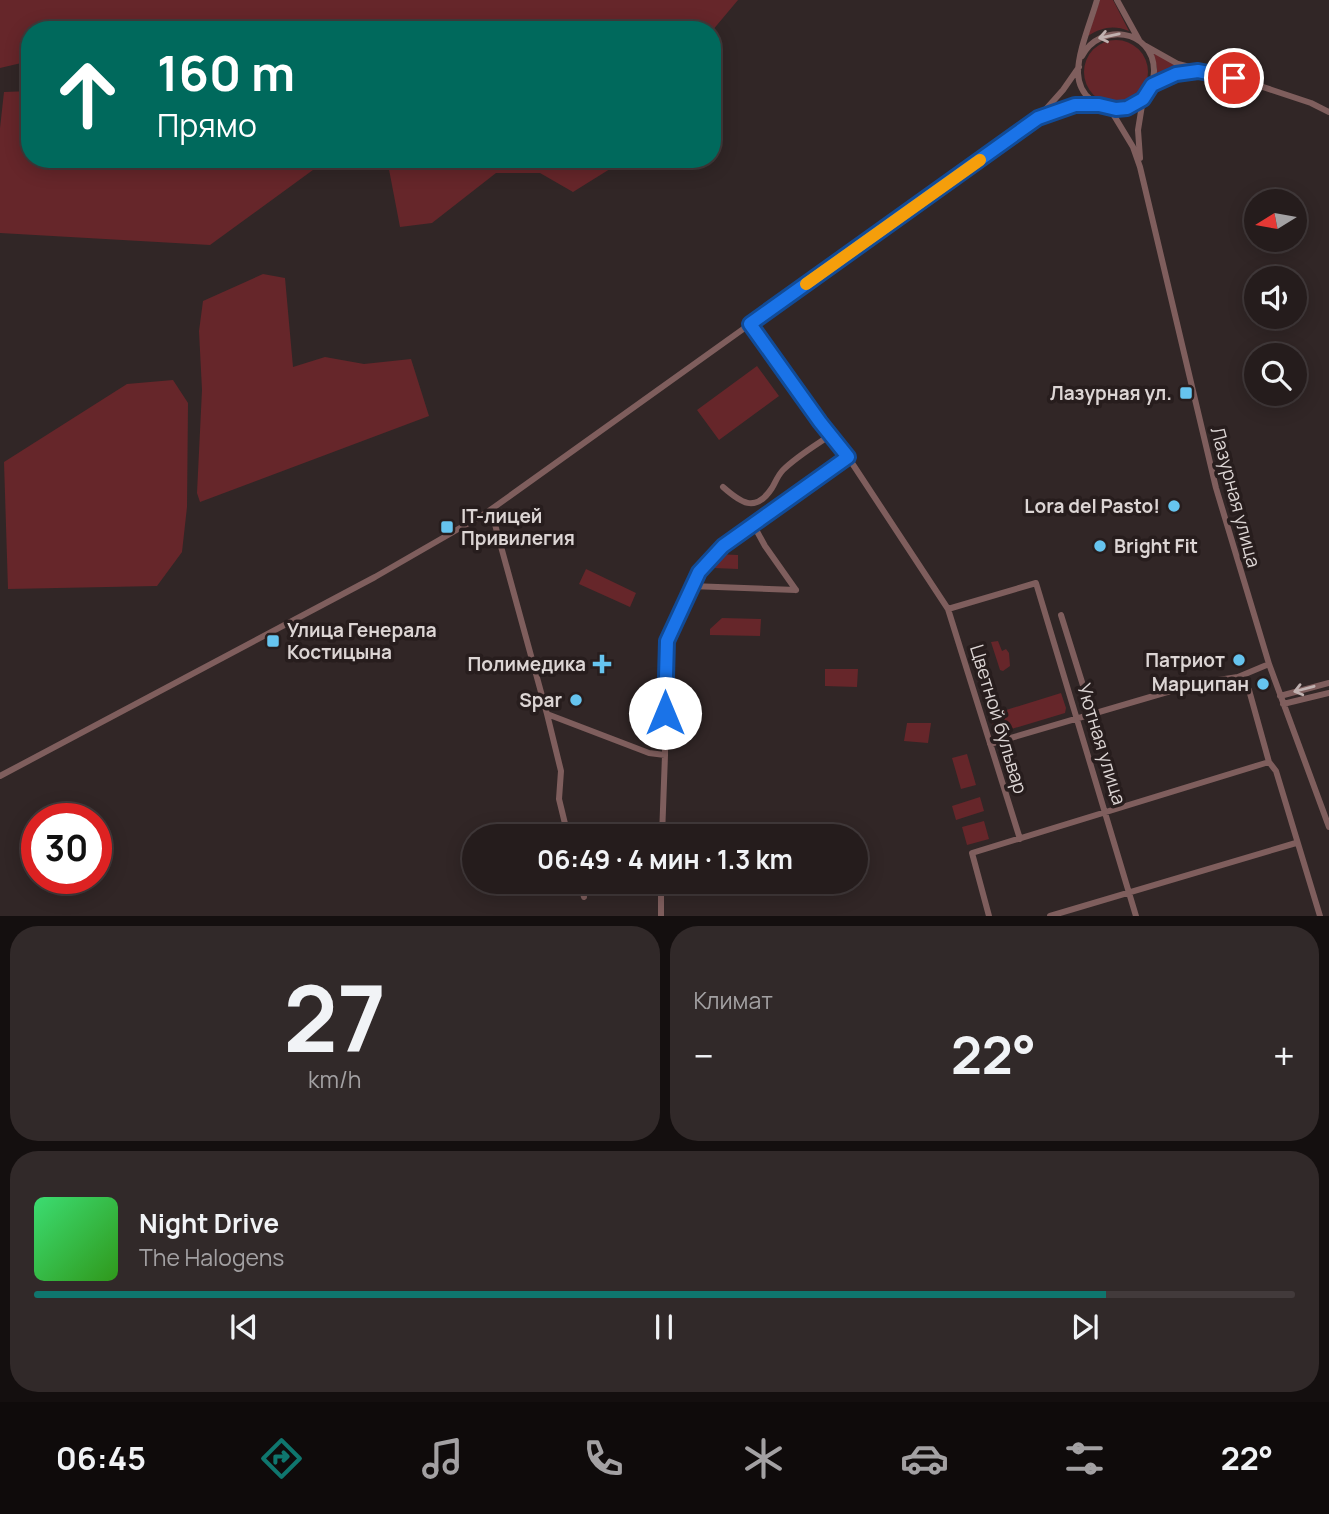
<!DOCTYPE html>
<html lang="ru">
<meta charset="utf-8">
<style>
:root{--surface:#251c1c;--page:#312929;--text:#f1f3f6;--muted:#a3a1a3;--line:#423a3b;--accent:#0f766e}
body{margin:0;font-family:Manrope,sans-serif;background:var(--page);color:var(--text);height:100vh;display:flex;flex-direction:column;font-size:26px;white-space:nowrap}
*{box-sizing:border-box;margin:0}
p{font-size:23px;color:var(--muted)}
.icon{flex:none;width:38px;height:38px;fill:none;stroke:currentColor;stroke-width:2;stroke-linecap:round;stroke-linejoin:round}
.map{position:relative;height:916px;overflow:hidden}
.details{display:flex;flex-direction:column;gap:10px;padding:10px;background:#140f0f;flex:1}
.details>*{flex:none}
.banner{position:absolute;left:21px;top:21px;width:700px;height:147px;border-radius:28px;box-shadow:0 4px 18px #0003,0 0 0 2px var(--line);background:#00695c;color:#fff;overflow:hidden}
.needle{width:46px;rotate:259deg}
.tools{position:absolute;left:1244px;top:189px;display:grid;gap:14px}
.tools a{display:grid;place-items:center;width:63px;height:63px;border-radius:50%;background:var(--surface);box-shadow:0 4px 18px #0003,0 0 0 2px var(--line);font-size:35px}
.speed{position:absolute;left:21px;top:803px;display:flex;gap:14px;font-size:35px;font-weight:700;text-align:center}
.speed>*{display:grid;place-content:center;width:91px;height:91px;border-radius:50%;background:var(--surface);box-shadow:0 4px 18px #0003,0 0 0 2px var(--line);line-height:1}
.speed .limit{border:10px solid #d22;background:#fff;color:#111}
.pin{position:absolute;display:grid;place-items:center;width:60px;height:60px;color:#fff;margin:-30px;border:4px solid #fff;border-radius:50%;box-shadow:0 2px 7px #0007}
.me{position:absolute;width:77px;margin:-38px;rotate:0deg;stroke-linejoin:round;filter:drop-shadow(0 0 5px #0008)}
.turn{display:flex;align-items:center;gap:24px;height:147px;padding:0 21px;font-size:32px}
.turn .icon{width:91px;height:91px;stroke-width:2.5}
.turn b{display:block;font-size:49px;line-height:60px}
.big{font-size:52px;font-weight:700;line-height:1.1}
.details .widget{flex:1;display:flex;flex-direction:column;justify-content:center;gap:10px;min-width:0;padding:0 24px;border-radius:28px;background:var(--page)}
.details .dial{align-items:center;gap:0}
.dial b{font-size:91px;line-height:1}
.song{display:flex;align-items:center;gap:21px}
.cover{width:84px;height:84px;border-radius:10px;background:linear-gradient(135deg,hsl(140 70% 55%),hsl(110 70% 35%))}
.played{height:7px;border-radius:4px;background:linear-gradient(90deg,var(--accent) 85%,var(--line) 85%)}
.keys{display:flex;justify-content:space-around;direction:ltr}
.heat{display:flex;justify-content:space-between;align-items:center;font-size:38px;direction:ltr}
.details .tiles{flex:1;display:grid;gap:10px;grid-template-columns:1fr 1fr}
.widget:last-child{grid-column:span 2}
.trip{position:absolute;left:462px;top:824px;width:406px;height:70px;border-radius:35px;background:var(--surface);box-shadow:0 4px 18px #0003,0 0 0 2px var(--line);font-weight:700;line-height:70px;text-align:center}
.tab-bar{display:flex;height:112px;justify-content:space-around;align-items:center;background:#0f0b0b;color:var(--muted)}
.tab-bar .icon{width:49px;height:49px}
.tab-bar .current{color:var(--accent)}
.tab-bar b{font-size:32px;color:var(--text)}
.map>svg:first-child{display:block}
.green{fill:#66262a}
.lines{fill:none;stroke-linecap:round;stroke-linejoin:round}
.minor{stroke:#7f5e5d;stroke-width:6}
.oneway{stroke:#c0b1b0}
.route-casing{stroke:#114b97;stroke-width:18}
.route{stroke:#1a73e8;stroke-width:12}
.slow{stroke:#f59e0b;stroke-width:12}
.poi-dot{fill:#66c4ef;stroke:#271d1d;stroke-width:2.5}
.labels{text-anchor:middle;stroke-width:7;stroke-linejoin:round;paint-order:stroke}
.poi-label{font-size:19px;font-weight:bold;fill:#dcd5d4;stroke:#271d1d;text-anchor:end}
.street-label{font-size:19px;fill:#dcd5d4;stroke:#271d1d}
</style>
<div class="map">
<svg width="1329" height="916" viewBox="0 0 1329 916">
<rect width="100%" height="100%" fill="#312626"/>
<path class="green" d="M0 0H738L712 31 30 30V61L0 68Z
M1100 0H1113L1129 31C1114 25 1102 27 1088 36Z
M1084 72a32 32 0 1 1 64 0a32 32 0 1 1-64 0Z
M1153 52 1189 69 1171 72 1156 80 1157 68Z
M30 91V159H328L210 245 0 233V128L4 92Z
M387 159H626L573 192 540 173H496L432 223 400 227Z
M263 274 285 278 293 367 325 357 364 364 411 359 429 416 200 502 197 493 202 390 199 331 203 301Z
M757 366 779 396 719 440 697 410Z
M173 380 188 403 187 507 182 552 157 586 8 589 4 462 127 384Z
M715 554 738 555V569L714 568Z
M586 569 636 593 630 607 579 584Z
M722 618 761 619 760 636 710 635V629Z
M998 641 1002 651 1006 649 1009 653 1010 666 1003 671 1000 670 991 642Z
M825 669H858L857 687 825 686Z
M1061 693 1066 708 1065 713 995 734 990 715Z
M907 723H931L928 743 904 741Z
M967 754 976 785 961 789 952 758Z
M980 797 984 811 956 820 952 806Z
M984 821 989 839 967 845 962 827Z"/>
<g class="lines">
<path class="minor" d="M1117 0 1139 40
M1146 46 1178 64 1251 83 1311 103 1329 112
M1082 56C1100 22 1153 29 1154 70 1155 119 1080 121 1078 73 1078 51 1091 21 1097 0
M1152 85 1176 74 1196 71
M1110 109 1133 147 1140 167 1216 488 1269 664 1329 827
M1040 118 1075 105H1097
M1140 158 1138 130 1143 99
M750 324 820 422 848 457
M723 487C740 502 755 514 772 488 775 483 778 475 783 470 797 456 816 445 832 434
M491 510 547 714 649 753 665 755
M753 524 765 546 796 590
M691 586 796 590
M948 609 1036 583 1136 916
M1061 615 1091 711 1090 715
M1238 677 1269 664
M1280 696 1329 683
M1283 704 1329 693
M547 714 561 771 559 799 568 836
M990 744 1198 683 1238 677 1249 690 1269 762 1276 771 1320 916
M0 776 375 577 486 513 1038 118 1063 90 1079 67
M662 836 665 755V648L674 622 691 586 707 561 723 546 848 457 948 609 1020 839
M580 882 584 897
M661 916V882
M989 916 972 853 1269 762
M1050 916 1296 843"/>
</g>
<defs><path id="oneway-shaft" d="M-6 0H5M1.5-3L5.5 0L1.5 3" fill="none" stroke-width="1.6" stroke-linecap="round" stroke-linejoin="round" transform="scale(1.75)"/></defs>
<g class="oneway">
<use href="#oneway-shaft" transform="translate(1109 36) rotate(168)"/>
<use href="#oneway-shaft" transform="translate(1304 689) rotate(165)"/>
</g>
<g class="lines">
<defs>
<path id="route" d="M665 713 667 641 699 572 723 546 848 457 820 422 750 324 1038 118 1075 105H1099L1116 109 1127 108 1143 99 1152 85 1176 74 1198 71 1234 78"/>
</defs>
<use href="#route" class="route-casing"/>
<use href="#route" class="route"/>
<path class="slow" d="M806 284 980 160"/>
</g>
<g class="poi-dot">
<rect x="1179" y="386" width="14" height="14" rx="3.5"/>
<circle cx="1174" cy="506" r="7"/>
<rect x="440" y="520" width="14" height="14" rx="3.5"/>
<circle cx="1100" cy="546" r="7"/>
<rect x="266" y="634" width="14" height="14" rx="3.5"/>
<circle cx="1239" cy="660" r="7"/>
<path d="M598.5 653.5h7v7h7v7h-7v7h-7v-7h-7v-7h7z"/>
<circle cx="1263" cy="684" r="7"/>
<circle cx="576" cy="700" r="7"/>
</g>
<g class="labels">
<g class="poi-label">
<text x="1172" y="400">Лазурная ул.</text>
<text x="1160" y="513">Lora del Pasto!</text>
<text x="461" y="523" text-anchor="start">IT-лицей<tspan x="461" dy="22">Привилегия</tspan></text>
<text x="1114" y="553" text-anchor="start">Bright Fit</text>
<text x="287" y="637" text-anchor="start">Улица Генерала<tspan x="287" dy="22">Костицына</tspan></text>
<text x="1225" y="667">Патриот</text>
<text x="586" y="671">Полимедика</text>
<text x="1249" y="691">Марципан</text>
<text x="562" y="707">Spar</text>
</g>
<g class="street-label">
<text transform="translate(1236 497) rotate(75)" y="7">Лазурная улица</text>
<text transform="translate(999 719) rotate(73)" y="7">Цветной бульвар</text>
<text transform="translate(1102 744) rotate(73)" y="7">Уютная улица</text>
</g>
</g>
</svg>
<div class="tools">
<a><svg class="needle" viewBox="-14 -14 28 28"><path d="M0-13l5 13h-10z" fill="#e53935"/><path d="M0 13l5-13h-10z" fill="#a3a1a3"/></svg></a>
<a><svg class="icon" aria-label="sound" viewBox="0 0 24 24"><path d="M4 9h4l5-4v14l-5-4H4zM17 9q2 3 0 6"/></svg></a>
<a><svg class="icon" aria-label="search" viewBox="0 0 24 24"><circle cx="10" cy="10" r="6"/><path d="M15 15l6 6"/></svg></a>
</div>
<div class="speed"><div class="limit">30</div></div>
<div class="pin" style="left:1234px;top:78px;background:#d93025"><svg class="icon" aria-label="arrive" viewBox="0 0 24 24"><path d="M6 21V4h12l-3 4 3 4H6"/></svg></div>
<svg class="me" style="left:665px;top:713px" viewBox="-20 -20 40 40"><circle r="19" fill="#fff"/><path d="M0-13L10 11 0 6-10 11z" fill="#1a73e8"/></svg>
<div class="trip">06:49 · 4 мин · 1.3 km</div>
<div class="banner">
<div class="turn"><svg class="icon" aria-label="ahead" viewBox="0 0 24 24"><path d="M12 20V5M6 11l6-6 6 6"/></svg><div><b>160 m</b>Прямо</div></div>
</div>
</div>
<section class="details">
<div class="tiles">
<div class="widget dial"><b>27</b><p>km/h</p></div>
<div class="widget"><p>Климат</p>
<div class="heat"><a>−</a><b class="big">22°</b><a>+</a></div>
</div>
<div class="widget">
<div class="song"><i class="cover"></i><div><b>Night Drive</b><p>The Halogens</p></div></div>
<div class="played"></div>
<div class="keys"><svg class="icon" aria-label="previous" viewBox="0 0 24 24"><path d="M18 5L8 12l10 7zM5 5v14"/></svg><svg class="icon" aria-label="pause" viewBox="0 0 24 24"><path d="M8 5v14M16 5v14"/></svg><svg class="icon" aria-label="next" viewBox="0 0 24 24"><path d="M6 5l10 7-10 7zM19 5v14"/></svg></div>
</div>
</div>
</section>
<nav class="tab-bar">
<b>06:45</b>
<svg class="icon current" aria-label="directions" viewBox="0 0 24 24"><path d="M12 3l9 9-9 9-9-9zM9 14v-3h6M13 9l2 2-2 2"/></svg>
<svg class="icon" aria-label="music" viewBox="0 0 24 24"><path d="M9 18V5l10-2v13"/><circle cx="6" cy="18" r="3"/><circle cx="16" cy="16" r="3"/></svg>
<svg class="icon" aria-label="phone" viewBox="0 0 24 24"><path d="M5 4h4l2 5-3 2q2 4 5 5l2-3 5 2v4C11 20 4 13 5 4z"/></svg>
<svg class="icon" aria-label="climate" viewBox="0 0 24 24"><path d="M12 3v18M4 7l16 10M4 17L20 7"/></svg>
<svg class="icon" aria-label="car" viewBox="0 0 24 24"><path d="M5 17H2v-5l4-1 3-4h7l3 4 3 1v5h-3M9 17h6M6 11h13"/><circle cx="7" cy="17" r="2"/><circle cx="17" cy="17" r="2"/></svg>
<svg class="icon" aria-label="filters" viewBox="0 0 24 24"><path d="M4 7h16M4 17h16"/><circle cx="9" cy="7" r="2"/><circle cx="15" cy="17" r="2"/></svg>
<b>22°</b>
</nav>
